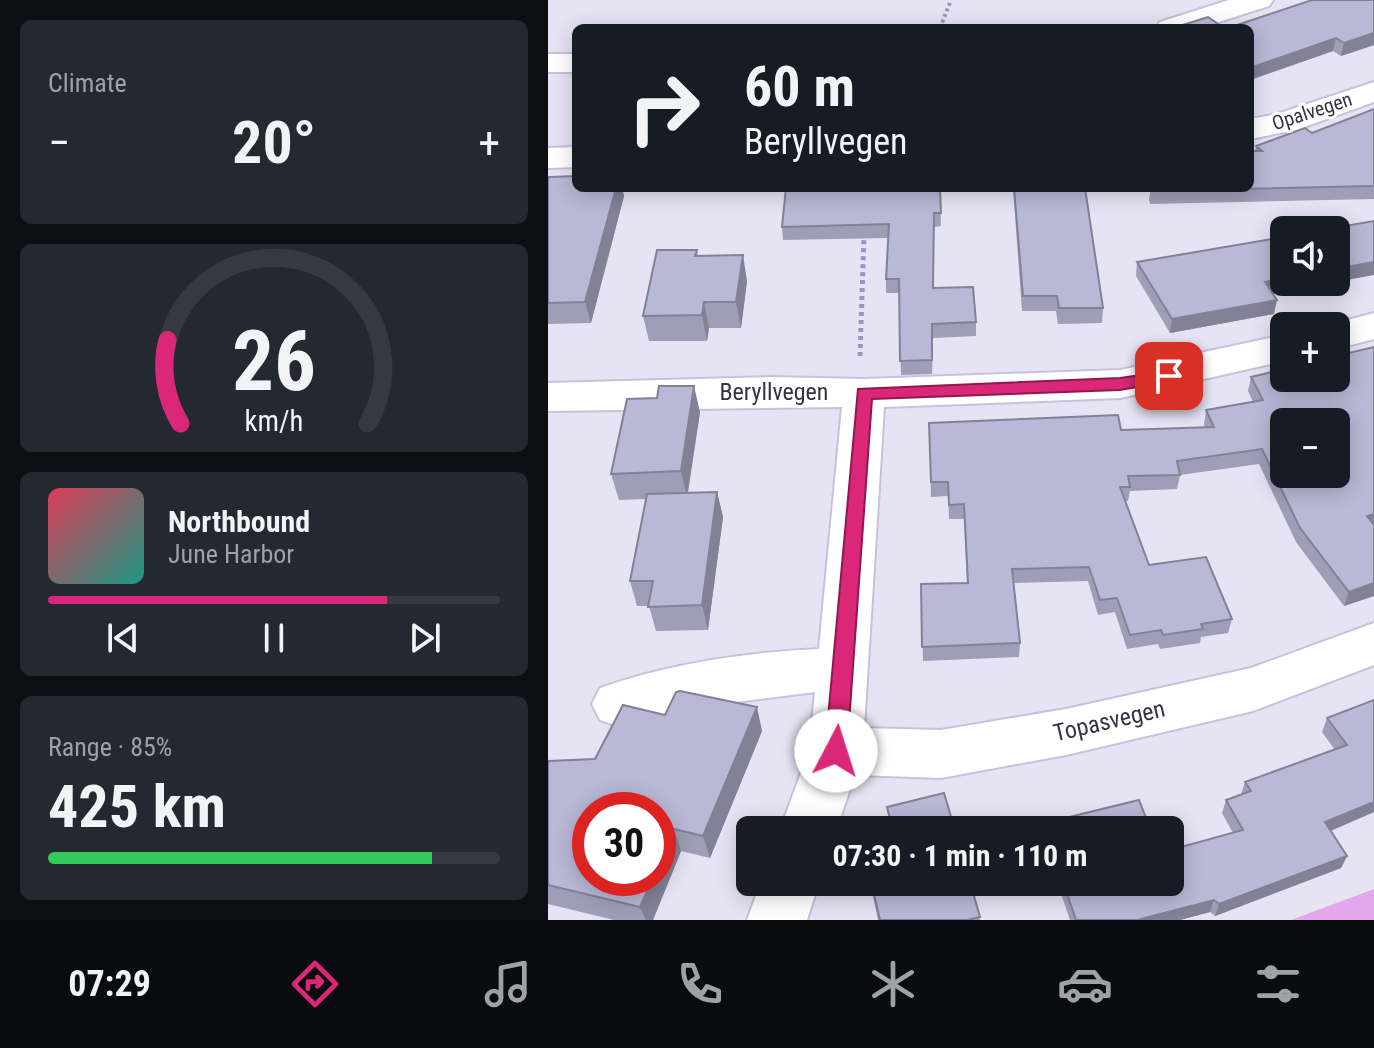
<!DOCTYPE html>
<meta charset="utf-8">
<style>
:root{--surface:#171b24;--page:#242831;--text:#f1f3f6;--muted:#9ea1a6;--line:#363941;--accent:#db2777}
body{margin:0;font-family:"Roboto Condensed",sans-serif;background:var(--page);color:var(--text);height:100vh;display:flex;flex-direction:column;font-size:30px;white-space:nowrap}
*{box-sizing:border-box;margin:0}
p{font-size:26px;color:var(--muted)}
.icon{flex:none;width:44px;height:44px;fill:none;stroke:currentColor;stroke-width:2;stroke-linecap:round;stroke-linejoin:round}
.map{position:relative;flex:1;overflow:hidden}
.drawer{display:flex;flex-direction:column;gap:20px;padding:20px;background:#0d0f14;width:548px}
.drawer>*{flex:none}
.guide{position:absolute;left:24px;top:24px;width:682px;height:168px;border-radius:12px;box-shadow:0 4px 20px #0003;background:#171b24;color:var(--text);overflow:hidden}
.controls{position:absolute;left:722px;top:216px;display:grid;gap:16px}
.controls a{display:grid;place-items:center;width:80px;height:80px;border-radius:12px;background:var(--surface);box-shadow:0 4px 20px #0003;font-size:40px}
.speed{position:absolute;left:24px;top:792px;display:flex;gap:16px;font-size:40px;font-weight:700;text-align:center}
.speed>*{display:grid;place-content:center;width:104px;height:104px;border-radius:50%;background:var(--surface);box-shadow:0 4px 20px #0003;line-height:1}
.speed .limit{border:12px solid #d22;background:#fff;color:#111}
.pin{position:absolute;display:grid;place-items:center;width:68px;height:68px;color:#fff;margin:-34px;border-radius:16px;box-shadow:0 4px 12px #0006}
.me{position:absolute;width:88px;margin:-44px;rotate:5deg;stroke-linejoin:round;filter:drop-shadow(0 0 6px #0008)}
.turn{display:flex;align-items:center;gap:28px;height:168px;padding:0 40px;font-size:36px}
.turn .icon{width:104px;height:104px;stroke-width:2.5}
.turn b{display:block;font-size:56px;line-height:68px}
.big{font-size:60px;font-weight:700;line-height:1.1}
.drawer .card{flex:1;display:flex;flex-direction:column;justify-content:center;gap:12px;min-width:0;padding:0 28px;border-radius:12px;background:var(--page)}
.drawer .dial{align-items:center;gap:0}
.dial svg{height:208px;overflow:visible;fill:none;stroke:var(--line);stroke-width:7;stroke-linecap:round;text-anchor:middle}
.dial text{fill:var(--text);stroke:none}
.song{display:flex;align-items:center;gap:24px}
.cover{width:96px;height:96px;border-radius:12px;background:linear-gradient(135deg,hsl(350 70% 55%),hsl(170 70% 35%))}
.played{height:8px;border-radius:4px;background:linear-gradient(90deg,var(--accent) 75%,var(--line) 75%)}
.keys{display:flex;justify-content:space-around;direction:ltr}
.heat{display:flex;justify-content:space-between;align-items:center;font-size:44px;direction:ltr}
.charge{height:12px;border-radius:6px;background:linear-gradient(90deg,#34c759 85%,var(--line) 0)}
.trip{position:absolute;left:188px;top:816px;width:448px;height:80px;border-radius:12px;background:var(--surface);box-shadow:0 4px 20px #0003;font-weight:700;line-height:80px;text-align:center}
.tabs{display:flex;height:128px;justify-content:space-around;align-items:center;background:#090b0e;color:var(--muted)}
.tabs .icon{width:56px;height:56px}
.tabs .selected{color:var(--accent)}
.tabs b{font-size:36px;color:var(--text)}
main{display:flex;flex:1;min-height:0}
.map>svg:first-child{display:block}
.green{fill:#e4a7ed}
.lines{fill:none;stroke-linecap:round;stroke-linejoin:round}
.minor-casing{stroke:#c5c2de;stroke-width:4}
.path-far1{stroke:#9895c4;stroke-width:4;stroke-dasharray:3 3;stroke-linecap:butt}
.path{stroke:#9895c4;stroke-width:5;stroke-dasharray:4 4;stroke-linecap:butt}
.minor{fill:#fff;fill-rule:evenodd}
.wall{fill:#9f9eb8}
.shaded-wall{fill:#828196}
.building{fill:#b9b8d6;stroke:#828196;stroke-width:2;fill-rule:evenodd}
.route{fill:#db2777;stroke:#8e194d;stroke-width:2}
.labels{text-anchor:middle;stroke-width:6;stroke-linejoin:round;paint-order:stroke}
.far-street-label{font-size:20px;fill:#343346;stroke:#fff}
.street-label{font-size:24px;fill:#343346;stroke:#fff}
</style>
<main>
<section class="drawer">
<div class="card"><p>Climate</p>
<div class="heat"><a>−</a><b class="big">20°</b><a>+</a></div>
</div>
<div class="card dial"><svg viewBox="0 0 100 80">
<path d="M14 69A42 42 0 1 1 86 69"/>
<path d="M14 69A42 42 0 0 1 9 37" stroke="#db2777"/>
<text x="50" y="56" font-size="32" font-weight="700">26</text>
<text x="50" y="72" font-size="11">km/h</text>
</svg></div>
<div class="card">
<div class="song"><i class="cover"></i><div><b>Northbound</b><p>June Harbor</p></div></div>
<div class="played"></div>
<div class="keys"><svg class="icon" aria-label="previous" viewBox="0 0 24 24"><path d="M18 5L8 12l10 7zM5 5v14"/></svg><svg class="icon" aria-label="pause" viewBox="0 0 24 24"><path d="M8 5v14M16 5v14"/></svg><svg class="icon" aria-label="next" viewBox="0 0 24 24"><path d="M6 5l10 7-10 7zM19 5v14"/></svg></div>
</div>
<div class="card"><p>Range · 85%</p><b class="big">425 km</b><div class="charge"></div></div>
</section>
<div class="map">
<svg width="826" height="920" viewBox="0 0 826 920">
<rect width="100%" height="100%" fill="#e6e4f4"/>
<path class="green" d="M826 889V920H743Z"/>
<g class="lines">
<defs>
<path id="minor" d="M681 0H725L721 6 652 28H607L612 22Z
M0 54H28V72H0Z
M826 82V102L748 130 702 139V119L729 114Z
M28 147V167L0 168V148Z
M826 313V339L788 349V326H777Z
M736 335V361L572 398 336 407 316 728 393 730 518 709 703 668 826 623V665L705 711 518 755 393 778 307 775 288 830H232L261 751 267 692 181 703 70 726 52 720 44 704 52 688C119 664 199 652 271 649L294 407 0 411V383L224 377 316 379 572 370Z
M213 882H271L259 920H199Z"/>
</defs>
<use href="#minor" class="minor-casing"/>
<path class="path-far1" d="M392 28 403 0"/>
<path class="path" d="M312 356 316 235"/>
<use href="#minor" class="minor"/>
</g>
<path class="wall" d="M826 0V45L793 56 785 51 702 80Z
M826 109V199L602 204 601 199 603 188H702L708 146 764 133Z
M0 177 28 188H74L76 196 43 323 0 324Z
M392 188 393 226 386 227 385 288 428 322V336L385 338 384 374 353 375 351 293H338V279L340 238 235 240 234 227Z
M465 188H537L555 308 554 323 510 324 508 311H474Z
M149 250 150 256 199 281 193 328H161L159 341H101L95 316Z
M589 262 736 282H787L725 294 726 314 622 333 588 276Z
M703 377 826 596 796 606 748 542 711 464 632 475 629 489 582 491 580 501H577L601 565 684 619 680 633 653 637 652 643 612 649 610 644 579 649 567 612 550 615 540 581 466 583 472 643 471 657 375 661 373 584 419 583 416 519H401L400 496 383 497 381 423 573 430 657 427 656 425 658 410 705 402 700 391Z
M152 412 140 493 169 492 175 517 160 630 108 631 101 606H89L82 581 98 499 71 500 63 474Z
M826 700V812L783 831 799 856 793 868 667 916 662 912 632 920H522L509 882H622L685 833 674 813 678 800 693 794 697 782 787 750 774 732 779 718Z
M117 715 214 731 162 858 133 851 105 920H66L0 904V761L47 759Z
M513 819 602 828 610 830H512Z
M322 882H422L432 920H330Z"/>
<path class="shaded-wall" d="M826 33V45L793 56 796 43Z
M788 38 785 51 702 80V68Z
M68 188H74L76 196 43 323 37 302Z
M195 255 199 281 193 328 188 302Z
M826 262V275L788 282V269Z
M736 278V282H787L714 296 717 282Z
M729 300 726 314 622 333 624 319Z
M156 302 161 328 159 341 154 315Z
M146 386 152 412 139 497 133 471Z
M169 492 175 517 160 630 154 605Z
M826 514V526L819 516Z
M826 583V596L796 606 801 592Z
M209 707 214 731 162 858 155 836Z
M826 802V812L772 835 777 822Z
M126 829 133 851 105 920H98L92 907 105 878H110V866Z
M799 856 793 868 667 916 671 904Z
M666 900 662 912 632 920H589Z"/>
<path class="building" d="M764 0H826V33L796 43 788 38 702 68V28H680Z
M660 17 676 28H625Z
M826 109V186L604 191V188H702V151H714L708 146 757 128 764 133Z
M28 176V188H68L37 302 0 303V177Z
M238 188H392L393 213H386L385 288 425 287 428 322 384 324V360L352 361 351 279H338L341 224 234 227Z
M466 188H537L555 308H511L509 296H475Z
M826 221V262L788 269V230H774Z
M736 237V278L717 282 729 300 624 319 589 262Z
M109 250H149L147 256 195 255 188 302H156L154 315 95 316Z
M826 347V514L819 516 826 525V583L801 592 752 528 714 449 629 461 632 475 580 476 582 487H572L601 565 658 557 684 619 653 624 655 629 615 635 613 630 582 635 569 598 552 600 541 567 464 569 472 643 374 647 373 584 420 583 416 504 401 505 400 482H383L381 423 570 415 573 430 666 427 658 410 715 400 703 377 736 369V378H788V356ZM736 422H788V474H736Z
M111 386H146L133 471 63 474 79 399 109 398Z
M169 492 154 605 100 607 105 581H82L99 494Z
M132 691 209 707 155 836 126 829 110 866V810H42V878H105L92 907 0 885V761L47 759 75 705 117 715 128 692Z
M826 700V802L777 822 799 856 671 904 666 900 589 920H528L515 882H622V850L695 830 678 800 703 791 697 782 799 745 779 718Z
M396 793 407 830H311L310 827 342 819 339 807Z
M591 800 602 828 608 826 610 830H517L513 819Z
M323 882H422L432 917 419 920H332Z"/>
<path class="route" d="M621 371 629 376 627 380 572 390 324 399 299 751 296 758 288 761 280 758 277 751 310 389 572 378Z"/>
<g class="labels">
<g class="far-street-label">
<text transform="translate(764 111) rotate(-18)" y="7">Opalvegen</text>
</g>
<g class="street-label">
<text x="226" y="400">Beryllvegen</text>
<text transform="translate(561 721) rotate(-13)" y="8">Topasvegen</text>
</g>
</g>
</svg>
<div class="controls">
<a><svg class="icon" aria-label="sound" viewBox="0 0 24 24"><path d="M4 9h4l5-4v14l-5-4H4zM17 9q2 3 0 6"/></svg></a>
<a>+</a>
<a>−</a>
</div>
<div class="speed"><div class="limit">30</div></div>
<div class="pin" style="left:621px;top:376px;background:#d93025"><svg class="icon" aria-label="arrive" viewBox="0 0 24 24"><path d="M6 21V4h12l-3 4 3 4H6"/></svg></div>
<svg class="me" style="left:288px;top:751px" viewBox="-20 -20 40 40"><circle r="19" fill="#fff"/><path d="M0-13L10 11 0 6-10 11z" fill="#db2777"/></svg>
<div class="trip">07:30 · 1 min · 110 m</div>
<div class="guide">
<div class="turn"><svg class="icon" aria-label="right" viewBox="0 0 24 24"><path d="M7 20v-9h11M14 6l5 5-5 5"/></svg><div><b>60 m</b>Beryllvegen</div></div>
</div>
</div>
</main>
<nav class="tabs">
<b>07:29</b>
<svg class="icon selected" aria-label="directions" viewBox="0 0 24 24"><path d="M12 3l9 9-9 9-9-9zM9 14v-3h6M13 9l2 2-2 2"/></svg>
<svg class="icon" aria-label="music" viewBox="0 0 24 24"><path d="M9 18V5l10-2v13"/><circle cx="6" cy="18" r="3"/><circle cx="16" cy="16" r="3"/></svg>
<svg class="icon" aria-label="phone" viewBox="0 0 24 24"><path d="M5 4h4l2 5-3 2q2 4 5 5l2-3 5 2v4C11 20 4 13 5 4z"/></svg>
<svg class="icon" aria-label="climate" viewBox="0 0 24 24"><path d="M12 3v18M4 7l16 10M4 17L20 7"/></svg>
<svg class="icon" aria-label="car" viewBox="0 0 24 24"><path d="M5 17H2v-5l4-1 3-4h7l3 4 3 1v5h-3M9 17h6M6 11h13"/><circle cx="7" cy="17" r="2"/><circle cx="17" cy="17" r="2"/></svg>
<svg class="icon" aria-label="filters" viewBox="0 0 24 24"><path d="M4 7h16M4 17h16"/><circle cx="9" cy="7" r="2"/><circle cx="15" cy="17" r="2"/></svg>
</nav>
